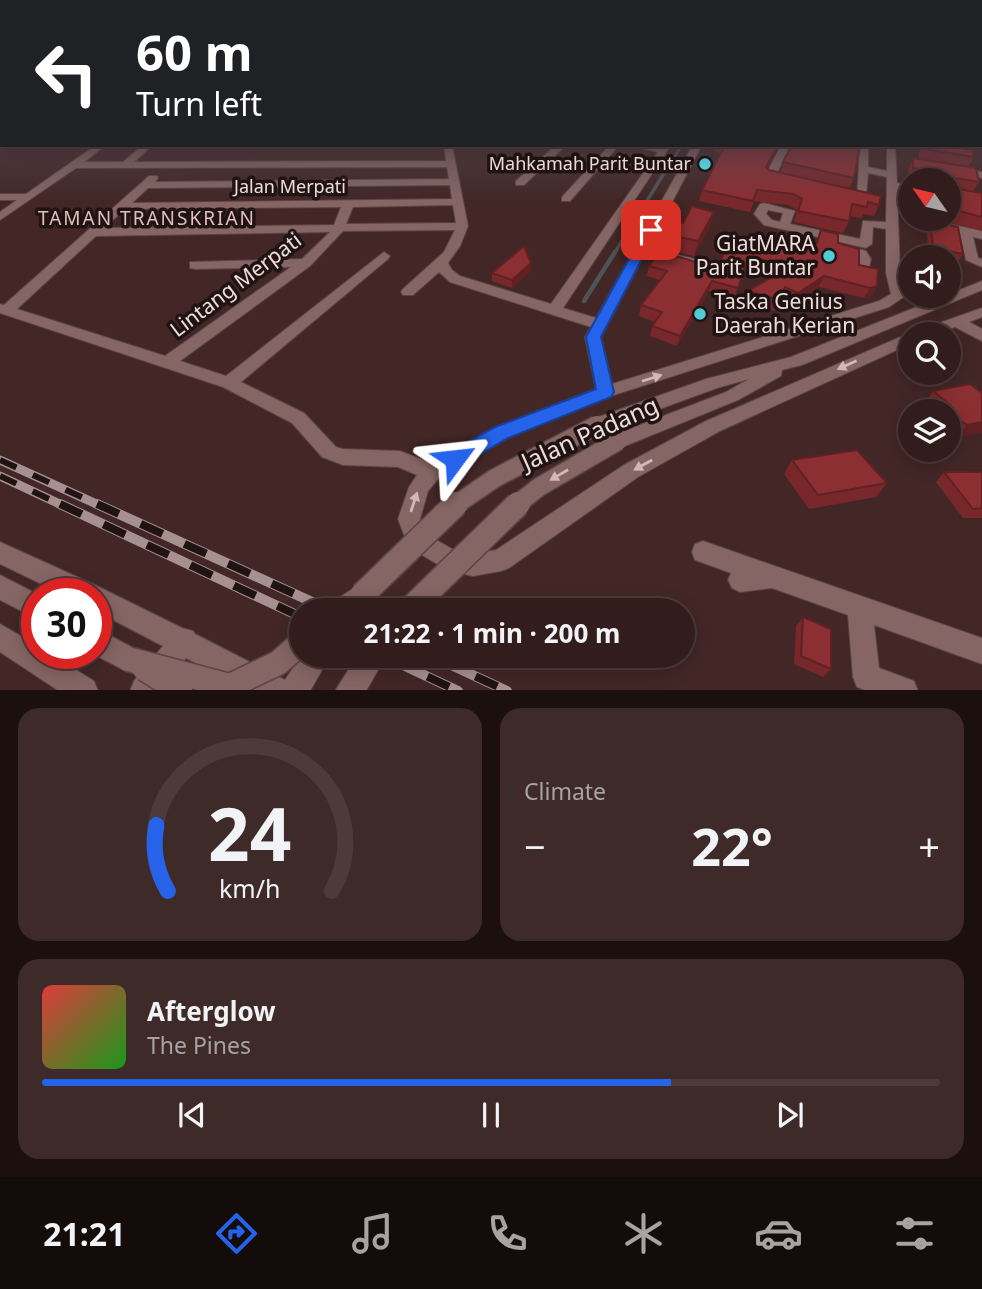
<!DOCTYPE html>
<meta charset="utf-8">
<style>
:root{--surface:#321d1c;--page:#3d2a29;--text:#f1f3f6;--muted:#a8a2a3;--line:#4d3b3b;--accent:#2563eb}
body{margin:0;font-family:"Noto Sans",sans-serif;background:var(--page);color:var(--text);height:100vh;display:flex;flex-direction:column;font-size:26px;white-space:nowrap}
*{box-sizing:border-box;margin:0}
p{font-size:23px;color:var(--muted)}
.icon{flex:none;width:38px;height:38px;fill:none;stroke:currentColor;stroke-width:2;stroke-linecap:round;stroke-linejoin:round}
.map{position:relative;height:690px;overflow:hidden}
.drawer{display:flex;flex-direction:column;gap:18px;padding:18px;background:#1c100f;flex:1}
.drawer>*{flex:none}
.hud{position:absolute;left:0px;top:0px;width:984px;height:147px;box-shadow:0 4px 18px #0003,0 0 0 2px var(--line);background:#202124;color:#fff;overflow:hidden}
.needle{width:46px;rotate:304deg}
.fabs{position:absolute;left:898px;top:168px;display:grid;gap:14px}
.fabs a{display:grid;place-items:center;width:63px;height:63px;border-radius:50%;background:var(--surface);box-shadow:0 4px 18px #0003,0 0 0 2px var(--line);font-size:35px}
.speed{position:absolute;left:21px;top:578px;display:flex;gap:14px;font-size:35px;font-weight:700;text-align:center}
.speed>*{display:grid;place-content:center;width:91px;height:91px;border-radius:50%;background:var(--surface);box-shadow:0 4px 18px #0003,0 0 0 2px var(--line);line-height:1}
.speed .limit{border:10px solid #d22;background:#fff;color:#111}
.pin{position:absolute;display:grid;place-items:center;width:60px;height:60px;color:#fff;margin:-30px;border-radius:14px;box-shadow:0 4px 10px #0006}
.me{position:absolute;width:77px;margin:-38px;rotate:60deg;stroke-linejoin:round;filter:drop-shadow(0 0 5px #0008)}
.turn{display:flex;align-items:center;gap:24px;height:147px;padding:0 21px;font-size:32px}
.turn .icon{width:91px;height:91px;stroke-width:2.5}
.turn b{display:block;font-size:49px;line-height:60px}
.big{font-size:52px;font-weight:700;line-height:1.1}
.drawer .card{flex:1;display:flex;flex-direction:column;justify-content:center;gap:10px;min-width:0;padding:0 24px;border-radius:21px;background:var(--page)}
.drawer .dial{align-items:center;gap:0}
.dial svg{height:182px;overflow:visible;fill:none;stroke:var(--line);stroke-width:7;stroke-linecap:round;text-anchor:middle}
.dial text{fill:var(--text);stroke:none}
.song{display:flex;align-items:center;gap:21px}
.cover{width:84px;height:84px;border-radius:10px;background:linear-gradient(135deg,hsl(0 70% 55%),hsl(120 70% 35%))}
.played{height:7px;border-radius:4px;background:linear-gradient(90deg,var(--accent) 70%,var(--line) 70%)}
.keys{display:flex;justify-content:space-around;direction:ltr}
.heat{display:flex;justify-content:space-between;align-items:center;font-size:38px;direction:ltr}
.drawer .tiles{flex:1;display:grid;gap:18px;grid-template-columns:1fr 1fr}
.card:last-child{grid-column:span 2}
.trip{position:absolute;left:289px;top:598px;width:406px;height:70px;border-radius:35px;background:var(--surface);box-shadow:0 4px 18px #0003,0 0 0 2px var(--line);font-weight:700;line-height:70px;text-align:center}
.menu{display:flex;height:112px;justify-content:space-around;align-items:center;background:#140c0b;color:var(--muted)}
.menu .icon{width:49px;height:49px}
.menu .active{color:var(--accent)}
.menu b{font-size:32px;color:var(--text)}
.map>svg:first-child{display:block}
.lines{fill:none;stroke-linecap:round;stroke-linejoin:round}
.stream-far2{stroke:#4d5455;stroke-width:2.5}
.stream-far1{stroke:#4d5455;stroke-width:3.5}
.stream{stroke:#4d5455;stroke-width:4.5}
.minor-casing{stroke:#5b4544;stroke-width:2}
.minor{fill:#866664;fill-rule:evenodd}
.rail-far1-casing{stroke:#a79190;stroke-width:9}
.rail-casing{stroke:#a79190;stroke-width:10}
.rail-far1{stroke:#201413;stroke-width:6;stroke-dasharray:18;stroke-linecap:butt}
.rail{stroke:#201413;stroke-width:8;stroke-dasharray:24;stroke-linecap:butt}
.minor-bridge-far1-casing{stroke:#5b4544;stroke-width:21;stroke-linecap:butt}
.minor-bridge-casing{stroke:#5b4544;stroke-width:27;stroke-linecap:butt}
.minor-bridge-far1{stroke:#866664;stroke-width:18}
.minor-bridge{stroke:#866664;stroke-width:24}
.wall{fill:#78282b}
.shaded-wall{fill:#612123}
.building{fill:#8b2f32;stroke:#612123;stroke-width:2}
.oneway{fill:#d0b9b8}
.route{fill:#2563eb;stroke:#184099;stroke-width:2}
.poi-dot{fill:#52cbd7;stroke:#201413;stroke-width:2.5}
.labels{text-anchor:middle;stroke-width:7;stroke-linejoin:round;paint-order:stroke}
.far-poi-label{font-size:18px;fill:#efdddc;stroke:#201413;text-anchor:end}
.far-street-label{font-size:18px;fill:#efdddc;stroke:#201413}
.far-neighbourhood-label{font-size:19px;letter-spacing:2px;fill:#e2bfbc;stroke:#201413}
.poi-label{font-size:21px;fill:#efdddc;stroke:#201413;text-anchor:end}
.street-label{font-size:21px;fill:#efdddc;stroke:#201413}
.near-street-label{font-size:24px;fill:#efdddc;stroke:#201413}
</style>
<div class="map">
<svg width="982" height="691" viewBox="0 0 982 691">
<rect width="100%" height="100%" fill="#422726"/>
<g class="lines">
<path class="stream-far2" d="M667 169 682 145"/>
<path class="stream-far1" d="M614 254 668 167"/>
<path class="stream" d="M584 301 615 252"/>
<defs>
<path id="minor" d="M96 145H106L84 162H123L143 145H153L134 162 446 161 444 145H452L468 226 460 246 448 263 452 270 460 276 551 304 658 152 629 145H671L563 308 596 318 693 145H702L648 248 716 264 718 267 711 271 644 255 601 337 612 384 879 301 891 294 886 273V229L873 227 872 244 866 248 764 225 754 214 760 204 764 203 795 211 790 224 860 239 863 221 886 222 887 177 868 173 866 196 857 198 860 145H868V167L887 171V145H895L897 183 910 185V191L897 189 900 273 905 296 889 307 592 402 508 438 439 478 428 491 420 519 423 527 433 538 452 549 473 554 496 550 624 465 706 421 905 335 913 334 916 331 982 308V317L969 322 982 329V341L955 327 935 334H910V344L720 431 638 477 509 568 501 571 473 576 447 570 417 552 406 540 398 519 409 487 417 475 398 467 343 465 322 457 292 423 223 387 0 313V304L4 305 149 176H157L158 178 155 182 449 179 447 167 76 168 0 220V212L17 200H0V194H26ZM450 185 452 199 132 203 148 188ZM453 205 456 223 346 224 353 207ZM341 207 334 225 104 228 125 209ZM768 210 783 213 780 222 772 220 766 214ZM455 230 444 252 403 289 401 292 403 295H413L439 272 450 282 591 327 585 337 596 389 494 428 431 463 400 451 343 449 336 447 304 413 241 382 388 259 390 256 384 252 226 376 180 361 310 266 343 231ZM330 232 302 259 190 262V268L195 269 291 267 165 356 17 309 96 236Z
M556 145H566L524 185H516V181Z
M610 145H619L570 201H562V197Z
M784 145 789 148 776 175 789 179V183H781L765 176 779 148Z
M956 167 982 172V178L953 172 951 170Z
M913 219H927L982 231V239L973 237 978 258 982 259V267L966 260 960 234 922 225Z
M840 244 866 251 871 259 867 276 862 277 855 273 857 257 836 251V245Z
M982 281V290L802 365 782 370 781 376 738 400 625 446 618 448 611 446 608 441 611 436 726 392 749 379 717 388 597 432 590 430 588 425 590 420 706 379 791 357Z
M703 541 982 638V664L874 625 879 668 914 681 918 691H867L857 687 853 677 848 615 772 588 740 592 732 588 728 580 731 573 695 560 692 552 695 544Z
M0 542 95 585 182 628 193 631 195 634 285 680 301 656H330L310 691H249L186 658 162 691H130L134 681 163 646 96 611V593H60L0 564Z
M0 575 37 594V619L0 600Z
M362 583 371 586 374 595C366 615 348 611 329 611L332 602Z
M0 624 37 645V653H49L94 681 98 691H59L0 652Z
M96 628 137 650 141 659 137 668 128 672 91 653H96Z
M357 656H386L366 691H335Z"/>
</defs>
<use href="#minor" class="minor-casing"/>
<use href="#minor" class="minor"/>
<defs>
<path id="rail-far1" d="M0 460 101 506
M0 476 64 506"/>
<path id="rail" d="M60 504 301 617
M97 504 332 611
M384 656 458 691
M432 656 507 691"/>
</defs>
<use href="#rail-far1" class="rail-far1-casing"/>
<use href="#rail" class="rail-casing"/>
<use href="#rail-far1" class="rail-far1"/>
<use href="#rail" class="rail"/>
<defs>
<path id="minor-bridge-far1" d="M454 506 495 478 597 425
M515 506 539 487 618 441"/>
<path id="minor-bridge" d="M362 595 456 504
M408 611 518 504
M128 659 230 686 278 663 301 643
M145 669 180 691"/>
</defs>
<use href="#minor-bridge-far1" class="minor-bridge-far1-casing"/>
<use href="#minor-bridge" class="minor-bridge-casing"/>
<use href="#minor-bridge-far1" class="minor-bridge-far1"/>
<use href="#minor-bridge" class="minor-bridge"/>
</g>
<path class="wall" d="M716 145H781L768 169 769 170 879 205 874 216 864 214 861 218 850 216 849 221 843 233 794 222 797 210 789 205 754 201 750 212 699 201 702 190 720 154 715 151Z
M785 145H860L854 178 849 189 780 172 790 149Z
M923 145H941L974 157 968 167 979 182 973 192 982 193V231L937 219H948V180H914L908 179V169L913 158 919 159V153Z
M714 212 710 226 694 256 667 250 670 235 683 223Z
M934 221 963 254 957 263 948 261V257L928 256 927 233Z
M821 230 838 243 877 286 872 296 864 298 819 287 793 304 781 297 775 311 744 301 748 291 776 275 745 268 734 298 709 291 677 346 650 336 652 326 655 322 639 316 641 305 660 280 647 276 649 266 718 269 729 238 780 249 816 242Z
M530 271 512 288 492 281V273Z
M933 391 982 432 956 438 953 434 948 435V411H932L924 404Z
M792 460 887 483 876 497 809 509 784 474Z
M944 472H982V518H963L936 482Z
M803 617 831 669 823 677 794 664 796 626Z"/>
<path class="shaded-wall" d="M778 145H781L763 177 766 167Z
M714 212 710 226 694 256 698 241Z
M531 263 530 271 512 288V280Z
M824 276 819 287 793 304 798 293Z
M712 281 709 291 677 346 680 336Z
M877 286 872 296 864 298 870 288Z
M982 420V432L956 438 967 425Z
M963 422 953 434 948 435V425Z"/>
<path class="building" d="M725 145H778L766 167 769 170 881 196 879 205 868 202 867 207 852 204 849 221 798 211 802 199 793 194 757 190 753 201 702 190Z
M792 145H860L854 178 783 162Z
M924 145H941L973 150 974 157 924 149Z
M913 158 976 168 979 182 955 178 952 188 982 193V217L948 208V180H931V171L913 168Z
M692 206 714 212 698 241 670 235 677 221 683 223Z
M934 221 958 227 963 254 933 248 931 225 934 226Z
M821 230 838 234V243L859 249V265L878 269 877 286 870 288 824 276 798 293 785 287 780 300 748 291 789 267 748 258 738 288 712 281 680 336 652 326 662 312 641 305 667 271 649 266 660 251 718 269 729 238 780 249 786 235 817 243Z
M524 246 531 263 512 280 492 273Z
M970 384 982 393V422L967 425 963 422 948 425V411H941L949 410 945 406 950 405 933 391Z
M857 450 887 483 818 495 792 460Z
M944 472H982V508L973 509Z
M803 617 831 629V669L801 656Z"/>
<defs><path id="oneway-solid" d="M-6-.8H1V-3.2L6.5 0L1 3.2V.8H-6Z" transform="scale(1.75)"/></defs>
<g class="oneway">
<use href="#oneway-solid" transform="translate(847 365) rotate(156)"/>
<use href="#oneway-solid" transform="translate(652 378) rotate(-18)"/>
<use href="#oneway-solid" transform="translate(643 465) rotate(151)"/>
<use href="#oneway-solid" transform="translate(559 475) rotate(150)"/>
<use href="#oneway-solid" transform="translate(414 502) rotate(-72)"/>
</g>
<linearGradient id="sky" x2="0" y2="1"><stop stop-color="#241515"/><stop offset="0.52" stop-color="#544752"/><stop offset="1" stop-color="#544752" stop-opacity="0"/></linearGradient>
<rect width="982" height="200" fill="url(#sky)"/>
<path class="route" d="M651 226 657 230 601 337 614 392 611 397 508 438 462 465H448L445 459 448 453 495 427 596 389 586 337 645 230Z"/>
<g class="poi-dot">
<circle cx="705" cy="164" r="7"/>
<circle cx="829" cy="256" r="7"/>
<circle cx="700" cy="314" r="7"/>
</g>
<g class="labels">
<g class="far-poi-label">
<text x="691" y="170">Mahkamah Parit Buntar</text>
</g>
<g class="far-street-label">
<text x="290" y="193">Jalan Merpati</text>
</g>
<g class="far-neighbourhood-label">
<text x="147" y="225">TAMAN TRANSKRIAN</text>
</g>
<g class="poi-label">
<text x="815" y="251">GiatMARA<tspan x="815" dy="24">Parit Buntar</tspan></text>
<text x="714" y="309" text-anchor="start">Taska Genius<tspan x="714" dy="24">Daerah Kerian</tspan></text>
</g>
<g class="street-label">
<text transform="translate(236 285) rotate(-37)" y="7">Lintang Merpati</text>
</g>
<g class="near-street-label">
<text transform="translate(590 434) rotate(-24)" y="8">Jalan Padang</text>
</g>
</g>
</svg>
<div class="fabs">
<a><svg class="needle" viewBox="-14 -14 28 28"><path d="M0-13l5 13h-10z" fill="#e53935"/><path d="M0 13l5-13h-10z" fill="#a8a2a3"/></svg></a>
<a><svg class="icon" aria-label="sound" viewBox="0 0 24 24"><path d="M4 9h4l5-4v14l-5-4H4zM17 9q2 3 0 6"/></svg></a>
<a><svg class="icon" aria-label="search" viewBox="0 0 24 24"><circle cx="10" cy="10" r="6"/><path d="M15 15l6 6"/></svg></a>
<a><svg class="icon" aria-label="layers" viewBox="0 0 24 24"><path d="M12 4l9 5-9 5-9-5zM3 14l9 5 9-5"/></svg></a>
</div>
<div class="speed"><div class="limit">30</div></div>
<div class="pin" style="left:651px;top:230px;background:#d93025"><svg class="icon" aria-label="arrive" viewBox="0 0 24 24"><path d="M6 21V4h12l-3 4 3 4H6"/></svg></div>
<svg class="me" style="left:455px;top:459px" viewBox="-20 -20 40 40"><path d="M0-17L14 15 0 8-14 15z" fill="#2563eb" stroke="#fff" stroke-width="4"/></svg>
<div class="trip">21:22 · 1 min · 200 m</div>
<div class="hud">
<div class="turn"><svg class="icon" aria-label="left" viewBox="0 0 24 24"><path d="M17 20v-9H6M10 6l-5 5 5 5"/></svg><div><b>60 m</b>Turn left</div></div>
</div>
</div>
<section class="drawer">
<div class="tiles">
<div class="card dial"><svg viewBox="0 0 100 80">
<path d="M14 69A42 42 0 1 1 86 69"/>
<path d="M14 69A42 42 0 0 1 9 40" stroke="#2563eb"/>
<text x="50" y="56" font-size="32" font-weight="700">24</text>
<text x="50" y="72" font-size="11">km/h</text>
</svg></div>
<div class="card"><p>Climate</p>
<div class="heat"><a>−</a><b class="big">22°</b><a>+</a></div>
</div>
<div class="card">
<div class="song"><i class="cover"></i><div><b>Afterglow</b><p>The Pines</p></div></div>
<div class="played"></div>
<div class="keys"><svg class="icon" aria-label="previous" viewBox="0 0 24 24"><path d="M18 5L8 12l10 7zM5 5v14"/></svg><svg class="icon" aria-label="pause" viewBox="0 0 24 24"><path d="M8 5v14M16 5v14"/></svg><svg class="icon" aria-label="next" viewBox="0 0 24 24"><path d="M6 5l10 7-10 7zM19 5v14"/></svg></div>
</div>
</div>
</section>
<nav class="menu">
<b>21:21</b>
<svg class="icon active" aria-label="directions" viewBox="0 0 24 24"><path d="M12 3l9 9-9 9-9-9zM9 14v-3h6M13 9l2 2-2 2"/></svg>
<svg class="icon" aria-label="music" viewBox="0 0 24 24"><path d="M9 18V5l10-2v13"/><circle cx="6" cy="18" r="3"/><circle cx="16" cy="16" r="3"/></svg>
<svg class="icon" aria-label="phone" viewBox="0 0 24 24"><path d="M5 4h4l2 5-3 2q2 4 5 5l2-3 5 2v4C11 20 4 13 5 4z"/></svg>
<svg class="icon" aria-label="climate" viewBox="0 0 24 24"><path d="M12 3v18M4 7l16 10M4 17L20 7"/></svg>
<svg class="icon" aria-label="car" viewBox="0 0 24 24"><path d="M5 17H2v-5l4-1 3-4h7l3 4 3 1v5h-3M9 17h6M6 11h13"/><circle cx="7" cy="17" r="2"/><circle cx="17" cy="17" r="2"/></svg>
<svg class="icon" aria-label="filters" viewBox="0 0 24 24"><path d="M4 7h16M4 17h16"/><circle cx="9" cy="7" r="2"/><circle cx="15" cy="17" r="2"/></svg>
</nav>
